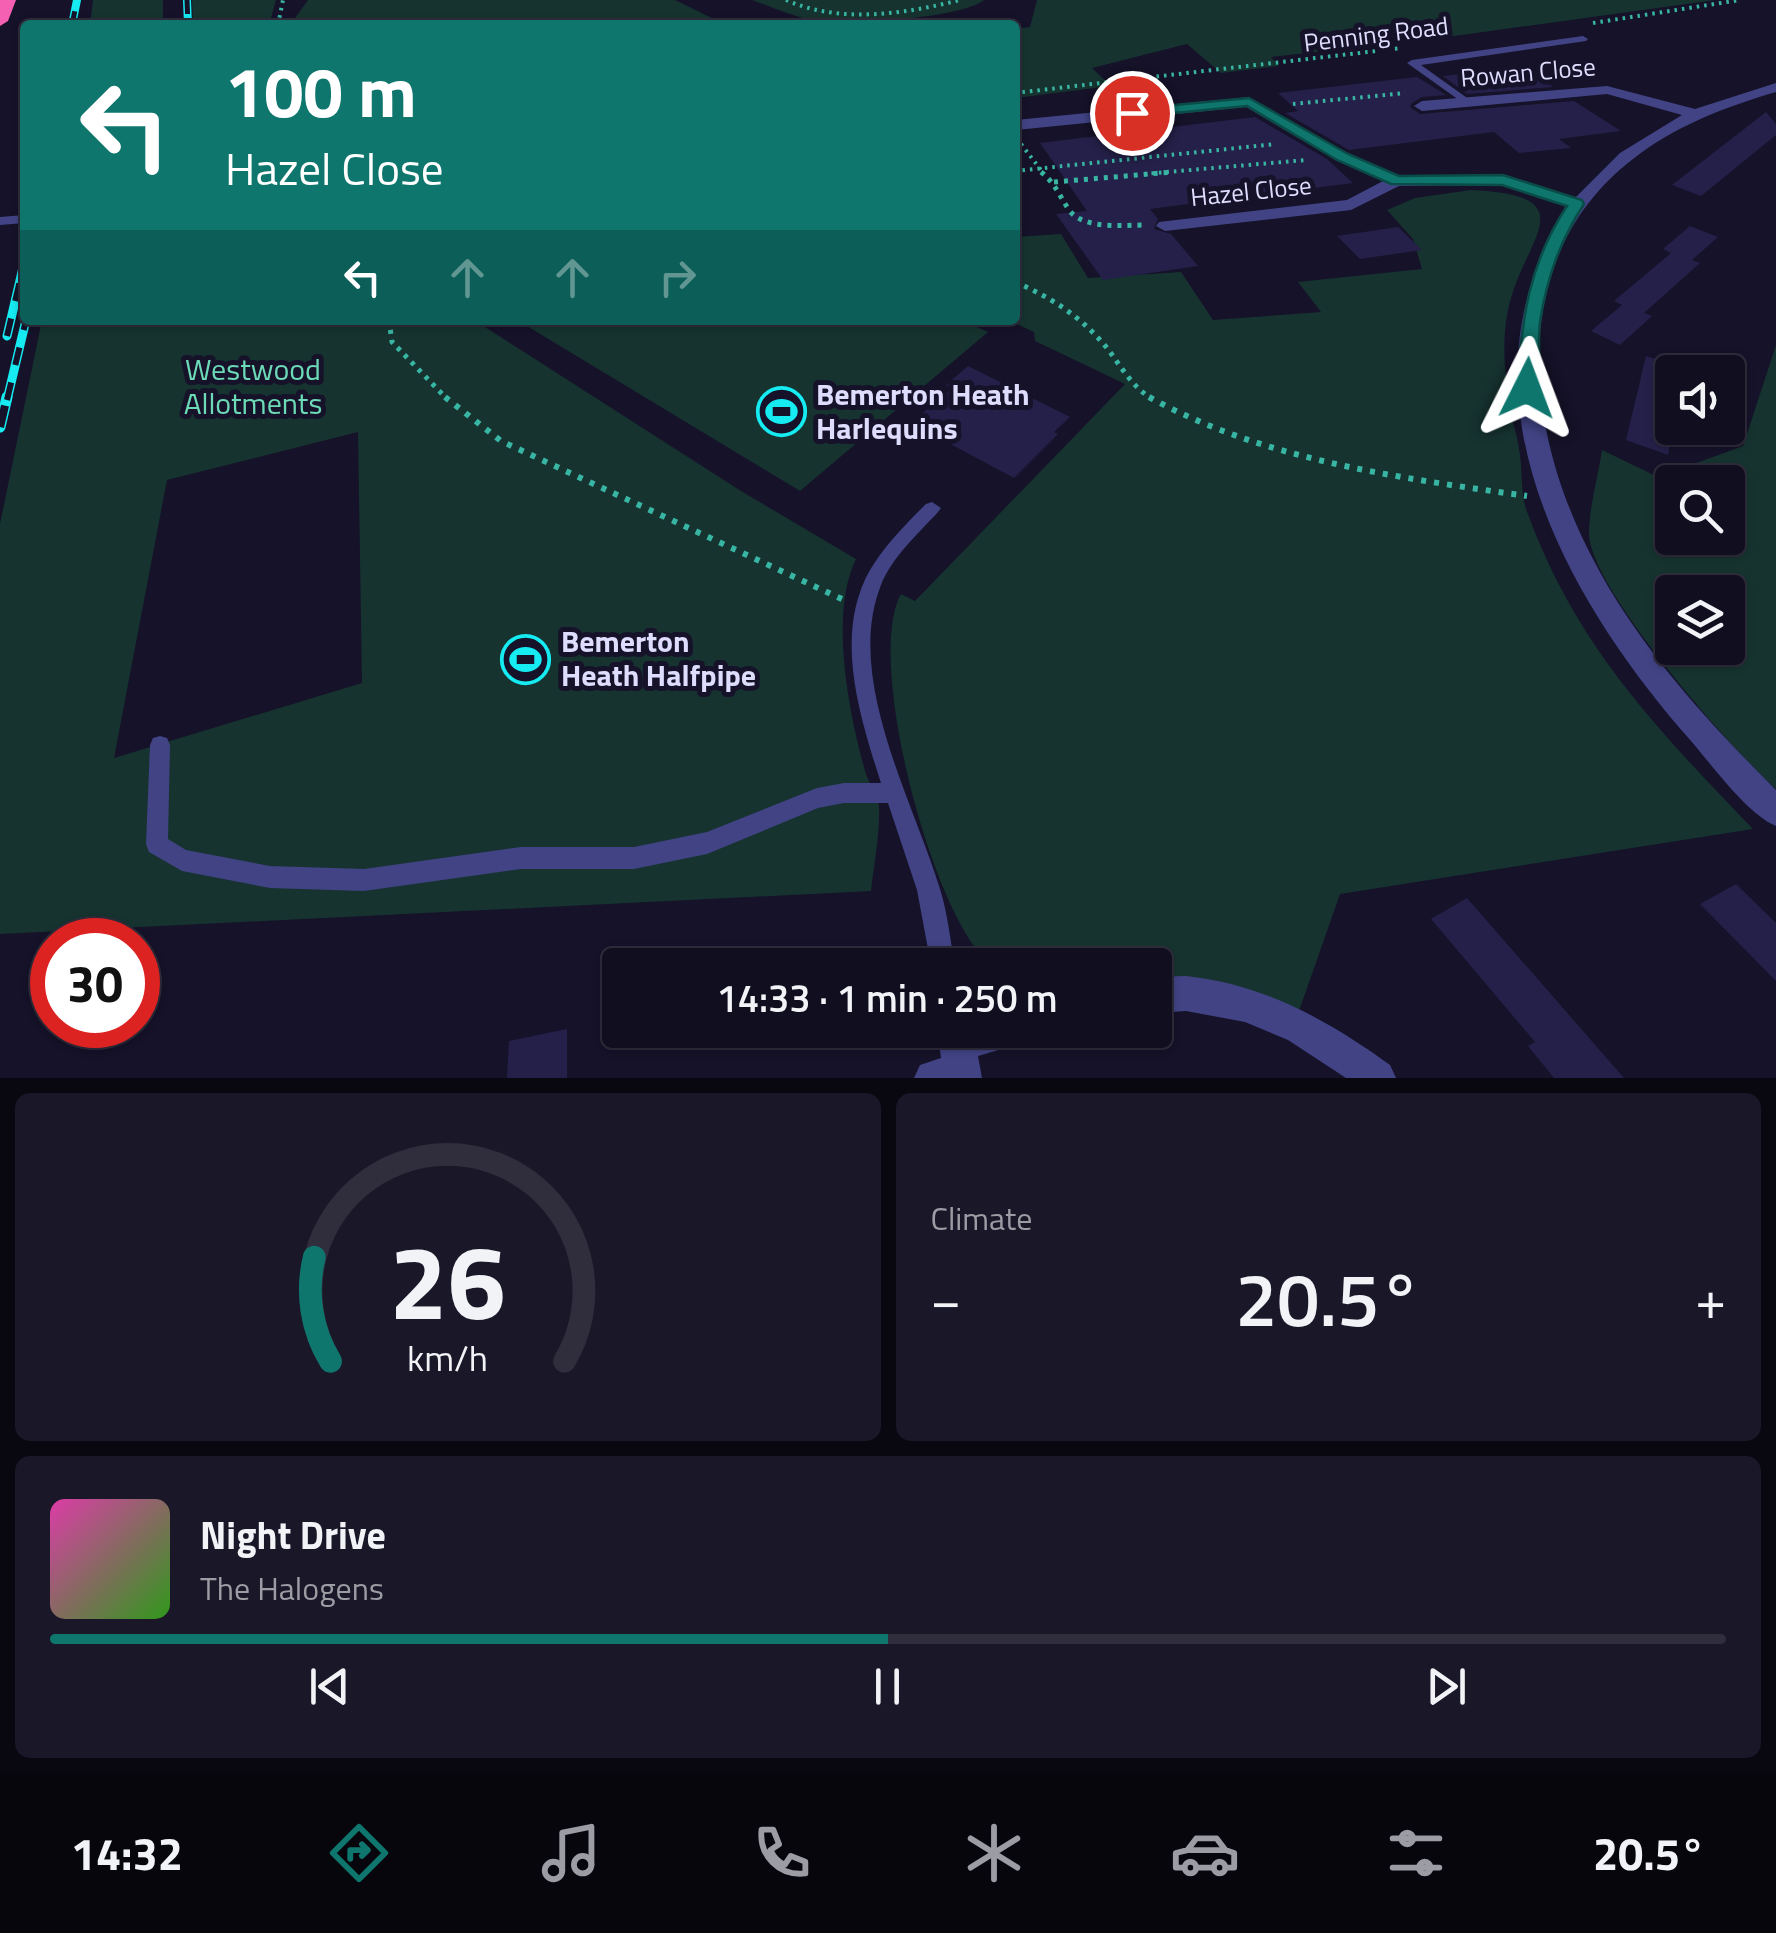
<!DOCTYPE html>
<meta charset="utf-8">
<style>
:root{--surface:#100e1f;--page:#191728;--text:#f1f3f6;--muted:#9c9ca4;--line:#302e3d;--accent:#0f766e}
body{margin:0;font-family:"Titillium Web",sans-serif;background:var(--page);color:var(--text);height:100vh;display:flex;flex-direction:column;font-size:38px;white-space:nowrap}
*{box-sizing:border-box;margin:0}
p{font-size:32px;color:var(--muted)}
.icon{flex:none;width:55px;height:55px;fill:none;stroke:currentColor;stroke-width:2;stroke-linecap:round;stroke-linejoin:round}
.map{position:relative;height:1078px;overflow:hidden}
.details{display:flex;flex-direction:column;gap:15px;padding:15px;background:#090811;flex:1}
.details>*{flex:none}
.hud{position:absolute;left:20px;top:20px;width:1000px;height:305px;border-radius:10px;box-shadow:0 2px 8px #0004,0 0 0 2px var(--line);background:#0f766e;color:#fff;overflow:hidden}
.tools{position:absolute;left:1655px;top:355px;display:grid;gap:20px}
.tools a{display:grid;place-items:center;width:90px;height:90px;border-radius:10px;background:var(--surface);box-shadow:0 2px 8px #0004,0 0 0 2px var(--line);font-size:50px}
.speed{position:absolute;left:30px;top:918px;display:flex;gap:20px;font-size:50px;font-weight:700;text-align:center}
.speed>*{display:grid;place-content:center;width:130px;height:130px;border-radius:50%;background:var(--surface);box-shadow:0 2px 8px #0004,0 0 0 2px var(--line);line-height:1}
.speed .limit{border:15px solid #d22;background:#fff;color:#111}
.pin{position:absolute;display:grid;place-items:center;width:85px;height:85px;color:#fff;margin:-42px;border:5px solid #fff;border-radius:50%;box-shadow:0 2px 10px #0007}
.me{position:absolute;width:110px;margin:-55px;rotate:3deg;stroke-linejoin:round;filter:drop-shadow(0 0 8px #0008)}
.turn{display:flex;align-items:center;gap:35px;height:210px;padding:0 40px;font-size:45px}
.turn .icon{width:130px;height:130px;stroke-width:2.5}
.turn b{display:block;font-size:70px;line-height:85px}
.lanes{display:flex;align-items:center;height:95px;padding:0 40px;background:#0003;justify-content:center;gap:50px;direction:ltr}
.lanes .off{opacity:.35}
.big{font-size:75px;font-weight:600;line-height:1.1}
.details .card{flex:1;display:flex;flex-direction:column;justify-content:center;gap:15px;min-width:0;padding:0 35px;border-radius:15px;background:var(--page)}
.details .dial{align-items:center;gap:0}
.dial svg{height:260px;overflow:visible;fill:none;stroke:var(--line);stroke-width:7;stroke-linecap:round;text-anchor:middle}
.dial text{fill:var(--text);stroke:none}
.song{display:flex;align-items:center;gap:30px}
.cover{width:120px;height:120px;border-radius:15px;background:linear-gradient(135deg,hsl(320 70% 55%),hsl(110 70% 35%))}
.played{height:10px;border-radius:5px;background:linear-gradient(90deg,var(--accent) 50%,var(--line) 50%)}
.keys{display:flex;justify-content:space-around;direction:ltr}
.heat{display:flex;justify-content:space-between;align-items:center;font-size:55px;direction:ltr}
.details .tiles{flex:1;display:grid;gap:15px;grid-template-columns:1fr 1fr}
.card:last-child{grid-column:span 2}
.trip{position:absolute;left:602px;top:948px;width:570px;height:100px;border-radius:10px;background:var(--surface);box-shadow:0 2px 8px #0004,0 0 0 2px var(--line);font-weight:600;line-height:100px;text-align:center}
.tab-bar{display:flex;height:160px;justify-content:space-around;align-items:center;background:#06060c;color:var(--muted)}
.tab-bar .icon{width:70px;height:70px}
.tab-bar .selected{color:var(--accent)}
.tab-bar b{font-size:45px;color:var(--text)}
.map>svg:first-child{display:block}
.green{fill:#163330;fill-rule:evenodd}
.building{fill:#252049}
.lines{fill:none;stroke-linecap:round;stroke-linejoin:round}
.path-far2{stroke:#39b5a4;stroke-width:4;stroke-dasharray:2.5 5;stroke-linecap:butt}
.path-far1{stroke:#39b5a4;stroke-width:5;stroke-dasharray:4 6;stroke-linecap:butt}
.path{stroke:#39b5a4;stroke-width:6;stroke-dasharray:5 8;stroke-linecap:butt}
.lane{fill:#414385;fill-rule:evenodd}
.street{fill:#414385;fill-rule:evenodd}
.highway{fill:#f560b3;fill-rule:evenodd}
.rail-far2-casing{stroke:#15ebf1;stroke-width:8}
.rail-far1-casing{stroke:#15ebf1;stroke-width:9}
.rail-casing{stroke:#15ebf1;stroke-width:11}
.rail-far2{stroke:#151229;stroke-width:5;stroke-dasharray:14;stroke-linecap:butt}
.rail-far1{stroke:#151229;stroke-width:6;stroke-dasharray:18;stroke-linecap:butt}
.rail{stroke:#151229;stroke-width:8;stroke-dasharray:22;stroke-linecap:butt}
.route{fill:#0f766e;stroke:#0a4d48;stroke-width:2.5}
.labels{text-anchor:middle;stroke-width:10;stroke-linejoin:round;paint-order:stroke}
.far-street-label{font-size:25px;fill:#deddfd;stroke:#151229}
.park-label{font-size:30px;fill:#6cdab6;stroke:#151229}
.poi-label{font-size:30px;font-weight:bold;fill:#deddfd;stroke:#151229;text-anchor:start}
</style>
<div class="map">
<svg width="1776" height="1078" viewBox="0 0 1776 1078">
<rect width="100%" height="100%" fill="#151229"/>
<path class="green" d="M93 0H163V25H90Z
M192 0H276L269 25H193Z
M308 0H675L726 25H429L420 18 363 25H290Z
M752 0H984C961 19 844 25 812 20 792 16 772 7 752 0Z
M1037 0H1715L1440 38 1271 57 1279 66 1221 73 1187 44 1092 68 1111 86 1015 98V29L1030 27Z
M1471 190C1584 195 1529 235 1511 298 1501 332 1504 370 1509 404 1511 419 1517 433 1519 449 1523 468 1520 490 1526 509 1575 645 1656 728 1753 829L1340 894 1299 1011 1155 980V965H991C933 919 864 659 901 594L915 601 1125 384 1035 341 1034 332 1008 320H1015V237L1061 234 1088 278 1181 272 1213 320 1321 312 1298 282 1422 269 1413 239 1387 210 1415 198Z
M42 320H474L741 491 856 559C829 614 849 713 865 771 868 783 878 794 879 807 880 834 874 864 871 891L0 934V524ZM358 432 362 683 114 758 167 480Z
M517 320H961L988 332 800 491Z
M1776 345V789C1733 751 1590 589 1589 534 1589 507 1598 477 1602 450L1658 477 1743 446ZM1672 482H1728V538H1672ZM1672 592H1728V648H1672Z"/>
<path class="building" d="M1511 68 1519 74 1531 72 1553 87 1467 94 1443 76Z
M1417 77 1446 95 1422 97 1412 103 1410 107 1420 114 1574 101 1621 131 1559 139 1571 148 1519 153 1494 132 1349 150 1285 113 1298 111 1278 93Z
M1766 112 1776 124V135L1701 196 1672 185Z
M1255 117 1327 159 1353 183 1150 209 1158 219 1154 229 1171 234 1198 266 1103 280 1056 214 1087 211 1040 143Z
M1690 226 1718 237 1692 260 1700 263 1644 313 1652 316 1620 345 1591 331 1622 305 1614 301 1671 253 1663 249Z
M1398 227 1422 250 1360 259 1337 236Z
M1646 356 1672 364V431L1668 455 1626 440Z
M968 366 1070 417 1054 432 1058 434 1014 478 911 423 952 388 946 385Z
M1736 884 1776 923V981L1700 904Z
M1467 898 1624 1078H1554L1528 1046 1535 1042 1431 919Z
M567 1029V1078H507L509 1041Z"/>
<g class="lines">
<path class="path-far2" d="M786 0C840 24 904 14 960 0
M1593 23 1740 0
M278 25 283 0
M1015 93 1402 48
M1293 104 1405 93
M1021 144 1044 174
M1015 171 1276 144
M1144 174 1306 160"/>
<path class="path-far1" d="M1041 172C1055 183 1059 195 1069 210 1084 230 1123 225 1145 225
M1054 182 1173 172
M1015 282C1048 296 1077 314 1101 341 1119 361 1129 386 1154 400
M389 320 392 342 448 400"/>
<path class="path" d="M445 397 501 441 844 600
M1149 397C1263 460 1400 478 1527 496"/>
<path class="lane" d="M1583 36 1588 39 1586 41 1421 65 1470 100 1471 102 1466 105 1407 63 1412 60Z
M25 215V223L0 225V217Z
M932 502 941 508 938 512C918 534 892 557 881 585 844 678 913 800 940 889 948 914 950 940 955 965H931L917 890 888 803H844L818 808 707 854 634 869H521L364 891 270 888 182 871 149 852 146 844 150 745 153 738 160 736 167 738 170 745 168 839 186 850 270 866 364 869 521 847H634L707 832 817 788 844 783H881C860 717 833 635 870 570 885 545 906 524 926 504Z"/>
<path class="street" d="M1776 83V92C1725 107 1675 126 1633 159 1504 258 1525 431 1593 559 1638 646 1707 721 1776 790V826C1747 814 1712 765 1691 741 1585 621 1478 446 1532 282 1540 255 1550 229 1568 207L1502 185 1399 186 1351 210 1165 231 1156 226 1159 222 1347 200 1383 181 1336 160 1246 107 1015 130V120L1249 97 1348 154 1399 176 1503 175 1575 198 1620 153 1682 115 1607 94 1422 111 1414 106 1422 101 1607 86 1695 109Z
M1186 976C1263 984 1328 1020 1390 1065L1396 1078H1346L1288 1040 1245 1022 1186 1011 1155 1013V977Z
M944 1030H1027L1022 1043 978 1056 982 1078H914L920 1065 941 1058 939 1043Z"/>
<path class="highway" d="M16 0 8 21 0 26V0Z"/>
<defs>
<path id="rail-far2" d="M187 0 188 25
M72 25 77 0"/>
<path id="rail-far1" d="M7 336 25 259
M7 400 26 320"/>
<path id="rail" d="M0 427 7 397"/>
</defs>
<use href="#rail-far2" class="rail-far2-casing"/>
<use href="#rail-far1" class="rail-far1-casing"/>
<use href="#rail" class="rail-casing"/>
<use href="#rail-far2" class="rail-far2"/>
<use href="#rail-far1" class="rail-far1"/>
<use href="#rail" class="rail"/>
</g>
<path class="route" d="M1249 98 1348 154 1399 176 1503 175 1582 200 1584 204C1560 241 1547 277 1540 322 1537 344 1543 372 1534 393L1527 394 1517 388C1522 319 1528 265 1567 206L1502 185 1391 184 1337 160 1247 106 1132 117 1125 113 1132 109Z"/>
<defs>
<symbol id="stadium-ring" viewBox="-11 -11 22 22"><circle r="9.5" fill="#151229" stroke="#15ebf1" stroke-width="1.5"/><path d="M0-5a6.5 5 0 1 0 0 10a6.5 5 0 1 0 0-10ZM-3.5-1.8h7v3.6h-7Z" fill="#15ebf1"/></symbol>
</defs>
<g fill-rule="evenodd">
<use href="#stadium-ring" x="754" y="384" width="55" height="55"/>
<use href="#stadium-ring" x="498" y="632" width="55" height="55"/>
</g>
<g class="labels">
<g class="far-street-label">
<text transform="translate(1376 34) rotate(-7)" y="9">Penning Road</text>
<text transform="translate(1528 72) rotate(-5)" y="9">Rowan Close</text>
<text transform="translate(1251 191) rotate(-6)" y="9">Hazel Close</text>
</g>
<g class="park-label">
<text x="253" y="380">Westwood<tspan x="253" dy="34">Allotments</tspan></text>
</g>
<g class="poi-label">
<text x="816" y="405">Bemerton Heath<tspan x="816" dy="34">Harlequins</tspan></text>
<text x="561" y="652">Bemerton<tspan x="561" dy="34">Heath Halfpipe</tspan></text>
</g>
</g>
</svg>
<div class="tools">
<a><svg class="icon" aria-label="sound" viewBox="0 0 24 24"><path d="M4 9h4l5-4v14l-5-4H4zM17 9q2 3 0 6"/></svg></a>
<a><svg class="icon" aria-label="search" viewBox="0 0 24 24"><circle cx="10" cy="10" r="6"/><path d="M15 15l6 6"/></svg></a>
<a><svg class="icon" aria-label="layers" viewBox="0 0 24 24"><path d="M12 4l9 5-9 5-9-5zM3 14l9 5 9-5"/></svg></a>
</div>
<div class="speed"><div class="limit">30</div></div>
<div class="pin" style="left:1132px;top:113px;background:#d93025"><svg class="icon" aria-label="arrive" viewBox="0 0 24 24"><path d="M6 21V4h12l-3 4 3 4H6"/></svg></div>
<svg class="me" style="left:1527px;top:388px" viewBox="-20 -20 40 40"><path d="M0-17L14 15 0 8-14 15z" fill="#0f766e" stroke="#fff" stroke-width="4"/></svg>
<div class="trip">14:33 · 1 min · 250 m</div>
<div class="hud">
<div class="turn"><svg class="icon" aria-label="left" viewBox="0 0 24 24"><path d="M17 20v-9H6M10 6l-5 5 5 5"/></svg><div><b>100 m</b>Hazel Close</div></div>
<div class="lanes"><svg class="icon" aria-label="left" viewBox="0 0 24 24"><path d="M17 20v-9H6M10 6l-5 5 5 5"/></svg><svg class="icon off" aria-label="ahead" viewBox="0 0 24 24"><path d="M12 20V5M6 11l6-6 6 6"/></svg><svg class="icon off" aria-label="ahead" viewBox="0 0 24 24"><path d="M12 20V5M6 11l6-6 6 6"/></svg><svg class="icon off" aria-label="right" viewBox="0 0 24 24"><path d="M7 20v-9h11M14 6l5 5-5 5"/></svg></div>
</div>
</div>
<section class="details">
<div class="tiles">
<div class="card dial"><svg viewBox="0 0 100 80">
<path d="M14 69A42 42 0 1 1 86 69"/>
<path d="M14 69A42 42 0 0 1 9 37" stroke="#0f766e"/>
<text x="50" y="56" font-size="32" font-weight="700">26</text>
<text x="50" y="72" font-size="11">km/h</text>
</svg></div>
<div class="card"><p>Climate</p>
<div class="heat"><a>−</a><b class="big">20.5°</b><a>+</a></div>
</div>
<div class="card">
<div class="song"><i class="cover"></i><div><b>Night Drive</b><p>The Halogens</p></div></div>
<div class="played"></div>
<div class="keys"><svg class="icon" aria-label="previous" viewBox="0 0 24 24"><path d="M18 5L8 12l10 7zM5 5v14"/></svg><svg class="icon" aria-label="pause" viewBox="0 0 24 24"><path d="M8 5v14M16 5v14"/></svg><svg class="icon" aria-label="next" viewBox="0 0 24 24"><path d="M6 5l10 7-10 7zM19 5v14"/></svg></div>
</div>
</div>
</section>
<nav class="tab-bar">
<b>14:32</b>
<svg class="icon selected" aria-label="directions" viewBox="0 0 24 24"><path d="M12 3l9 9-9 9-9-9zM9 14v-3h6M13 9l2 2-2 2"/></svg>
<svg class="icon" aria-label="music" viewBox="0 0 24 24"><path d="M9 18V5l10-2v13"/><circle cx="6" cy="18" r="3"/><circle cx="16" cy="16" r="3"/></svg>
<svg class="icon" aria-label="phone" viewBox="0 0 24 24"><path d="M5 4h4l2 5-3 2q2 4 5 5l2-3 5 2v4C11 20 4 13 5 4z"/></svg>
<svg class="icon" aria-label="climate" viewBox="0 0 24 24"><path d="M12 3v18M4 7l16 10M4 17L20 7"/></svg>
<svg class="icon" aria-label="car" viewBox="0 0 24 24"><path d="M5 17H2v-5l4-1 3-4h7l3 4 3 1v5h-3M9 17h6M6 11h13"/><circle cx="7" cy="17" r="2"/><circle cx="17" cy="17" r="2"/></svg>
<svg class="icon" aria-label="filters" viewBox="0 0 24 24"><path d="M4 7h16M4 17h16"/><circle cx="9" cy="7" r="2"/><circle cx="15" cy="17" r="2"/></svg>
<b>20.5°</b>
</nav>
